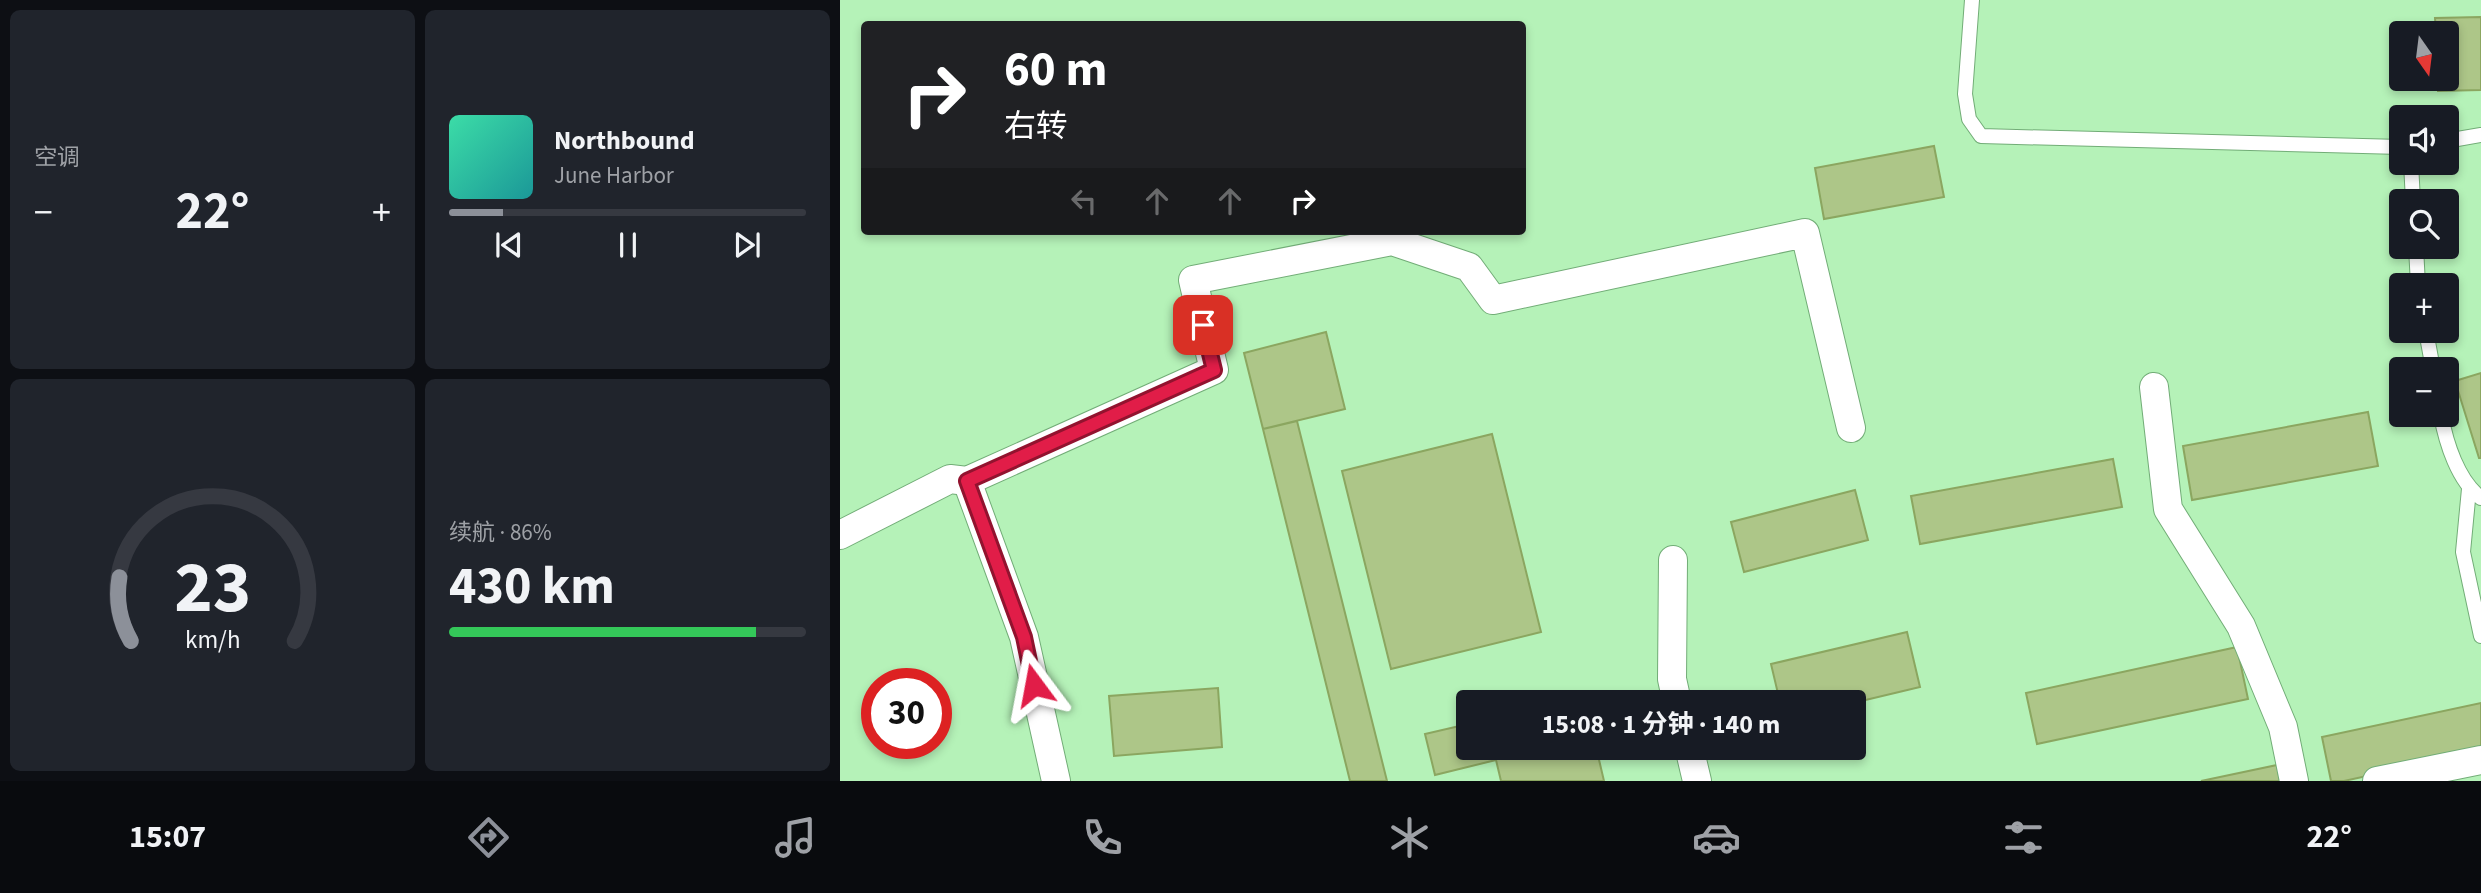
<!DOCTYPE html>
<html lang="zh">
<meta charset="utf-8">
<style>
:root{--surface:#171b24;--page:#20242c;--text:#f1f3f6;--muted:#9ea1a6;--line:#363941;--accent:#8c9099}
body{margin:0;font-family:"Source Sans 3","Noto Sans SC",sans-serif;background:var(--page);color:var(--text);height:100vh;display:flex;flex-direction:column;font-size:26px;white-space:nowrap}
*{box-sizing:border-box;margin:0}
p{font-size:23px;color:var(--muted)}
.icon{flex:none;width:38px;height:38px;fill:none;stroke:currentColor;stroke-width:2;stroke-linecap:round;stroke-linejoin:round}
.map{position:relative;flex:1;overflow:hidden}
.sheet{display:flex;flex-direction:column;gap:10px;padding:10px;background:#0d0f14;width:840px}
.sheet>*{flex:none}
.guide{position:absolute;left:21px;top:21px;width:665px;height:214px;border-radius:7px;box-shadow:0 4px 10px #0003;background:#202124;color:#fff;overflow:hidden}
.needle{width:46px;rotate:166deg}
.fabs{position:absolute;left:1549px;top:21px;display:grid;gap:14px}
.fabs a{display:grid;place-items:center;width:70px;height:70px;border-radius:7px;background:var(--surface);box-shadow:0 4px 10px #0003;font-size:35px}
.speed{position:absolute;left:21px;top:668px;display:flex;gap:14px;font-size:35px;font-weight:700;text-align:center}
.speed>*{display:grid;place-content:center;width:91px;height:91px;border-radius:50%;background:var(--surface);box-shadow:0 4px 10px #0003;line-height:1}
.speed .limit{border:10px solid #d22;background:#fff;color:#111}
.pin{position:absolute;display:grid;place-items:center;width:60px;height:60px;color:#fff;margin:-30px;border-radius:14px;box-shadow:0 4px 10px #0006}
.me{position:absolute;width:77px;margin:-38px;rotate:347deg;stroke-linejoin:round;filter:drop-shadow(0 0 5px #0008)}
.turn{display:flex;align-items:center;gap:24px;height:147px;padding:0 28px;font-size:32px}
.turn .icon{width:91px;height:91px;stroke-width:2.5}
.turn b{display:block;font-size:49px;line-height:60px}
.lanes{display:flex;align-items:center;height:66px;padding:0 28px;background:#0003;justify-content:center;gap:35px;direction:ltr}
.lanes .off{opacity:.35}
.big{font-size:52px;font-weight:700;line-height:1.1}
.sheet .tile{flex:1;display:flex;flex-direction:column;justify-content:center;gap:10px;min-width:0;padding:0 24px;border-radius:10px;background:var(--page)}
.sheet .dial{align-items:center;gap:0}
.dial svg{height:182px;overflow:visible;fill:none;stroke:var(--line);stroke-width:7;stroke-linecap:round;text-anchor:middle}
.dial text{fill:var(--text);stroke:none}
.song{display:flex;align-items:center;gap:21px}
.cover{width:84px;height:84px;border-radius:10px;background:linear-gradient(135deg,hsl(160 70% 55%),hsl(180 70% 35%))}
.played{height:7px;border-radius:4px;background:linear-gradient(90deg,var(--accent) 15%,var(--line) 15%)}
.keys{display:flex;justify-content:space-around;direction:ltr}
.heat{display:flex;justify-content:space-between;align-items:center;font-size:38px;direction:ltr}
.charge{height:10px;border-radius:5px;background:linear-gradient(90deg,#34c759 86%,var(--line) 0)}
.sheet .tiles{flex:1;display:grid;gap:10px;grid-template-columns:repeat(2,1fr)}
.trip{position:absolute;left:616px;top:690px;width:410px;height:70px;border-radius:7px;background:var(--surface);box-shadow:0 4px 10px #0003;font-weight:700;line-height:70px;text-align:center}
.tab-bar{display:flex;height:112px;justify-content:space-around;align-items:center;background:#090b0e;color:var(--muted)}
.tab-bar .icon{width:49px;height:49px}
.tab-bar .current{color:var(--accent)}
.tab-bar b{font-size:32px;color:var(--text)}
main{display:flex;flex:1;min-height:0}
.map>svg:first-child{display:block}
.building{fill:#adc688;stroke:#8ba660;stroke-width:2}
.lines{fill:none;stroke-linecap:round;stroke-linejoin:round}
.lane-casing{stroke:#72ad77;stroke-width:16}
.street-casing{stroke:#72ad77;stroke-width:30}
.lane{stroke:#fff;stroke-width:14}
.street{stroke:#fff;stroke-width:28}
.route-casing{stroke:#92132f;stroke-width:18}
.route{stroke:#e11d48;stroke-width:12}
</style>
<main>
<section class="sheet">
<div class="tiles">
<div class="tile"><p>空调</p>
<div class="heat"><a>−</a><b class="big">22°</b><a>+</a></div>
</div>
<div class="tile">
<div class="song"><i class="cover"></i><div><b>Northbound</b><p>June Harbor</p></div></div>
<div class="played"></div>
<div class="keys"><svg class="icon" aria-label="previous" viewBox="0 0 24 24"><path d="M18 5L8 12l10 7zM5 5v14"/></svg><svg class="icon" aria-label="pause" viewBox="0 0 24 24"><path d="M8 5v14M16 5v14"/></svg><svg class="icon" aria-label="next" viewBox="0 0 24 24"><path d="M6 5l10 7-10 7zM19 5v14"/></svg></div>
</div>
<div class="tile dial"><svg viewBox="0 0 100 80">
<path d="M14 69A42 42 0 1 1 86 69"/>
<path d="M14 69A42 42 0 0 1 9 41" stroke="#8c9099"/>
<text x="50" y="56" font-size="32" font-weight="700">23</text>
<text x="50" y="72" font-size="11">km/h</text>
</svg></div>
<div class="tile"><p>续航 · 86%</p><b class="big">430 km</b><div class="charge"></div></div>
</div>
</section>
<div class="map">
<svg width="1641" height="781" viewBox="0 0 1641 781">
<rect width="100%" height="100%" fill="#b5f2b8"/>
<path class="building" d="M1641 17V90L1598 91 1597 79H1606V33H1596L1595 18Z
M1094 146 1104 197 984 219 975 168Z
M486 332 505 409 423 429 404 353Z
M1641 373V458H1639L1615 381Z
M1528 412 1538 466 1352 500 1343 446Z
M457 421 547 781H510L423 429Z
M652 434 701 632 551 669 502 471Z
M1273 459 1282 507 1080 544 1071 496Z
M1015 490 1028 540 904 572 891 522Z
M1067 632 1080 687 1013 703 940 702 931 664Z
M1397 647 1408 699 1197 744 1186 693Z
M378 688 382 747 274 756 269 696Z
M1641 703V751L1504 781H1491L1482 737Z
M628 724V747H756L764 781H661L656 760 595 775 585 734Z
M1437 765 1440 781H1361Z"/>
<g class="lines">
<defs>
<path id="lane" d="M1132 0 1125 94 1129 119 1141 136 1561 147
M1606 141 1641 135
M1571 163 1573 201
M1576 247 1578 285
M1586 331 1593 369
M1601 415C1606 443 1618 481 1641 498
M1629 489 1623 552 1641 636"/>
<path id="street" d="M1314 387 1328 509 1401 626 1443 727 1454 781
M0 535 110 479 127 481
M833 560 832 679 837 702
M849 747 857 781
M216 781 184 637 127 481 374 370 353 280 552 241 629 267 653 300 965 233 1011 428
M1537 781 1641 760"/>
</defs>
<use href="#lane" class="lane-casing"/>
<use href="#street" class="street-casing"/>
<use href="#lane" class="lane"/>
<use href="#street" class="street"/>
</g>
<g class="lines">
<defs>
<path id="route" d="M194 685 184 637 127 481 374 370 363 325"/>
</defs>
<use href="#route" class="route-casing"/>
<use href="#route" class="route"/>
</g>
</svg>
<div class="fabs">
<a><svg class="needle" viewBox="-14 -14 28 28"><path d="M0-13l5 13h-10z" fill="#e53935"/><path d="M0 13l5-13h-10z" fill="#9ea1a6"/></svg></a>
<a><svg class="icon" aria-label="sound" viewBox="0 0 24 24"><path d="M4 9h4l5-4v14l-5-4H4zM17 9q2 3 0 6"/></svg></a>
<a><svg class="icon" aria-label="search" viewBox="0 0 24 24"><circle cx="10" cy="10" r="6"/><path d="M15 15l6 6"/></svg></a>
<a>+</a>
<a>−</a>
</div>
<div class="speed"><div class="limit">30</div></div>
<div class="pin" style="left:363px;top:325px;background:#d93025"><svg class="icon" aria-label="arrive" viewBox="0 0 24 24"><path d="M6 21V4h12l-3 4 3 4H6"/></svg></div>
<svg class="me" style="left:194px;top:685px" viewBox="-20 -20 40 40"><path d="M0-17L14 15 0 8-14 15z" fill="#e11d48" stroke="#fff" stroke-width="4"/></svg>
<div class="trip">15:08 · 1 分钟 · 140 m</div>
<div class="guide">
<div class="turn"><svg class="icon" aria-label="right" viewBox="0 0 24 24"><path d="M7 20v-9h11M14 6l5 5-5 5"/></svg><div><b>60 m</b>右转</div></div>
<div class="lanes"><svg class="icon off" aria-label="left" viewBox="0 0 24 24"><path d="M17 20v-9H6M10 6l-5 5 5 5"/></svg><svg class="icon off" aria-label="ahead" viewBox="0 0 24 24"><path d="M12 20V5M6 11l6-6 6 6"/></svg><svg class="icon off" aria-label="ahead" viewBox="0 0 24 24"><path d="M12 20V5M6 11l6-6 6 6"/></svg><svg class="icon" aria-label="right" viewBox="0 0 24 24"><path d="M7 20v-9h11M14 6l5 5-5 5"/></svg></div>
</div>
</div>
</main>
<nav class="tab-bar">
<b>15:07</b>
<svg class="icon current" aria-label="directions" viewBox="0 0 24 24"><path d="M12 3l9 9-9 9-9-9zM9 14v-3h6M13 9l2 2-2 2"/></svg>
<svg class="icon" aria-label="music" viewBox="0 0 24 24"><path d="M9 18V5l10-2v13"/><circle cx="6" cy="18" r="3"/><circle cx="16" cy="16" r="3"/></svg>
<svg class="icon" aria-label="phone" viewBox="0 0 24 24"><path d="M5 4h4l2 5-3 2q2 4 5 5l2-3 5 2v4C11 20 4 13 5 4z"/></svg>
<svg class="icon" aria-label="climate" viewBox="0 0 24 24"><path d="M12 3v18M4 7l16 10M4 17L20 7"/></svg>
<svg class="icon" aria-label="car" viewBox="0 0 24 24"><path d="M5 17H2v-5l4-1 3-4h7l3 4 3 1v5h-3M9 17h6M6 11h13"/><circle cx="7" cy="17" r="2"/><circle cx="17" cy="17" r="2"/></svg>
<svg class="icon" aria-label="filters" viewBox="0 0 24 24"><path d="M4 7h16M4 17h16"/><circle cx="9" cy="7" r="2"/><circle cx="15" cy="17" r="2"/></svg>
<b>22°</b>
</nav>
